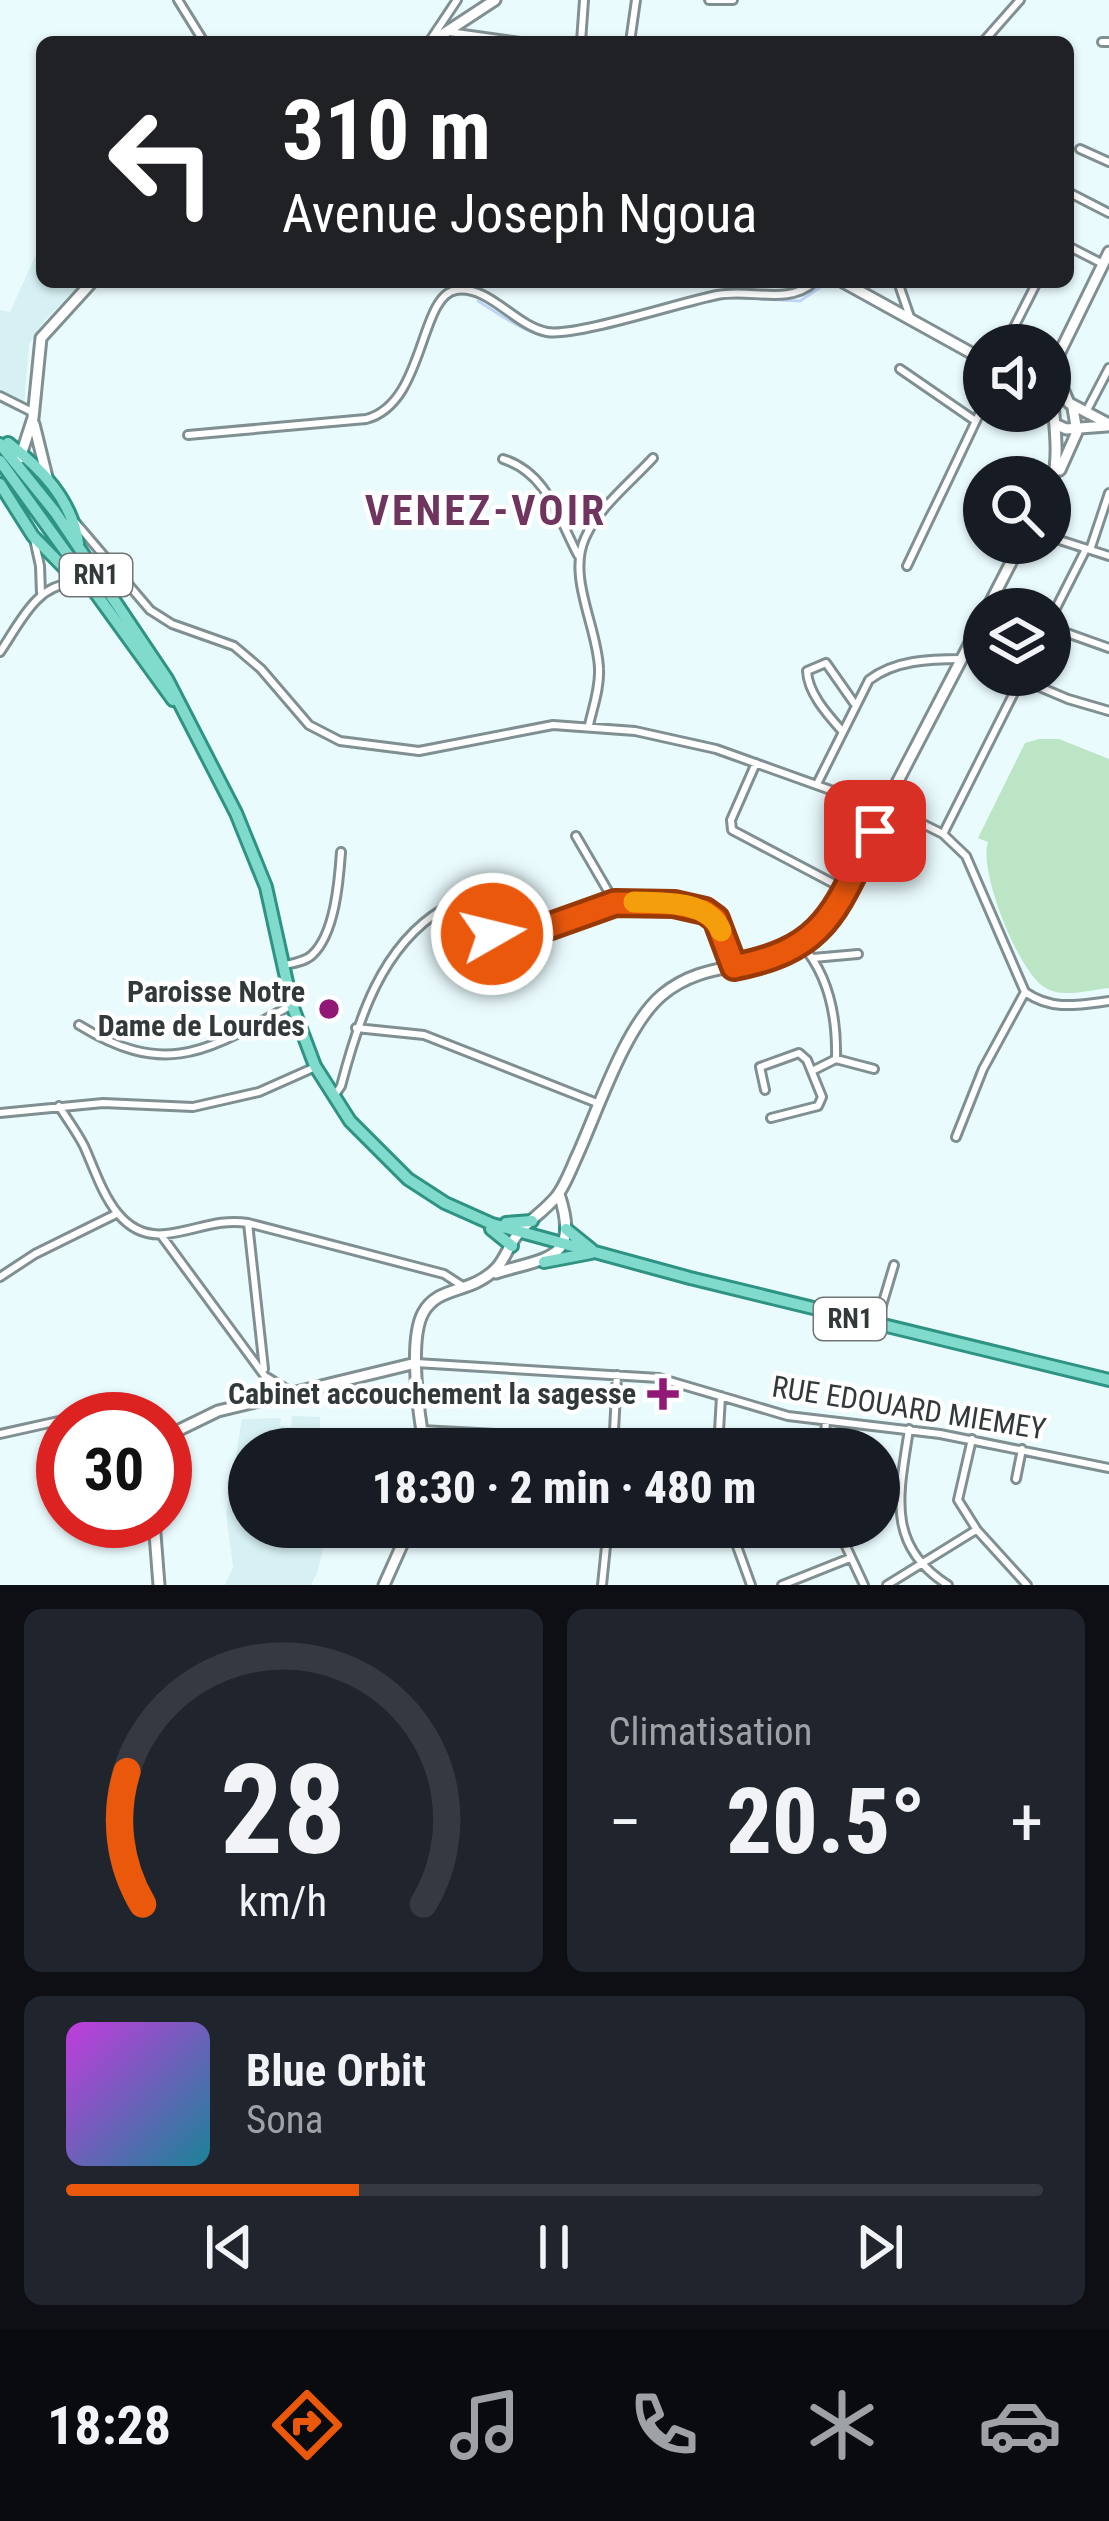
<!DOCTYPE html>
<html lang="fr">
<meta charset="utf-8">
<style>
:root{--surface:#171b24;--page:#20242c;--text:#f1f3f6;--muted:#9ea1a6;--line:#363941;--accent:#ea580c}
body{margin:0;font-family:"Roboto Condensed",sans-serif;background:var(--page);color:var(--text);height:100vh;display:flex;flex-direction:column;font-size:45px;white-space:nowrap}
*{box-sizing:border-box;margin:0}
p{font-size:39px;color:var(--muted)}
.icon{flex:none;width:66px;height:66px;fill:none;stroke:currentColor;stroke-width:2;stroke-linecap:round;stroke-linejoin:round}
.map{position:relative;height:1585px;overflow:hidden}
.panel{display:flex;flex-direction:column;gap:24px;padding:24px;background:#0d0f14;flex:1}
.panel>*{flex:none}
.guide{position:absolute;left:36px;top:36px;width:1038px;height:252px;border-radius:18px;box-shadow:0 3px 9px #0004;background:#202124;color:#fff;overflow:hidden}
.tools{position:absolute;left:963px;top:324px;display:grid;gap:24px}
.tools a{display:grid;place-items:center;width:108px;height:108px;border-radius:50%;background:var(--surface);box-shadow:0 3px 9px #0004;font-size:60px}
.speed{position:absolute;left:36px;top:1392px;display:flex;gap:24px;font-size:60px;font-weight:700;text-align:center}
.speed>*{display:grid;place-content:center;width:156px;height:156px;border-radius:50%;background:var(--surface);box-shadow:0 3px 9px #0004;line-height:1}
.speed .limit{border:18px solid #d22;background:#fff;color:#111}
.pin{position:absolute;display:grid;place-items:center;width:102px;height:102px;color:#fff;margin:-51px;border-radius:24px;box-shadow:0 6px 18px #0006}
.me{position:absolute;width:132px;margin:-66px;rotate:82deg;stroke-linejoin:round;filter:drop-shadow(0 0 9px #0008)}
.turn{display:flex;align-items:center;gap:42px;height:252px;padding:0 48px;font-size:54px}
.turn .icon{width:156px;height:156px;stroke-width:2.5}
.turn b{display:block;font-size:84px;line-height:102px}
.big{font-size:90px;font-weight:800;line-height:1.1}
.panel .card{flex:1;display:flex;flex-direction:column;justify-content:center;gap:18px;min-width:0;padding:0 42px;border-radius:18px;background:var(--page)}
.panel .dial{align-items:center;gap:0}
.dial svg{height:312px;overflow:visible;fill:none;stroke:var(--line);stroke-width:7;stroke-linecap:round;text-anchor:middle}
.dial text{fill:var(--text);stroke:none}
.song{display:flex;align-items:center;gap:36px}
.cover{width:144px;height:144px;border-radius:18px;background:linear-gradient(135deg,hsl(290 70% 55%),hsl(190 70% 35%))}
.played{height:12px;border-radius:6px;background:linear-gradient(90deg,var(--accent) 30%,var(--line) 30%)}
.keys{display:flex;justify-content:space-around;direction:ltr}
.heat{display:flex;justify-content:space-between;align-items:center;font-size:66px;direction:ltr}
.panel .tiles{flex:1;display:grid;gap:24px;grid-template-columns:1fr 1fr}
.card:last-child{grid-column:span 2}
.trip{position:absolute;left:228px;top:1428px;width:672px;height:120px;border-radius:60px;background:var(--surface);box-shadow:0 3px 9px #0004;font-weight:800;line-height:120px;text-align:center}
.menu{display:flex;height:192px;justify-content:space-around;align-items:center;background:#090b0e;color:var(--muted)}
.menu .icon{width:84px;height:84px}
.menu .selected{color:var(--accent)}
.menu b{font-size:54px;color:var(--text)}
.map>svg:first-child{display:block}
.built{fill:#d6f0f3}
.green{fill:#bbe5c5}
.lines{fill:none;stroke-linecap:round;stroke-linejoin:round}
.stream{stroke:#bfd5f7;stroke-width:3}
.street-casing{stroke:#808f91;stroke-width:12}
.secondary-casing{stroke:#808f91;stroke-width:15}
.primary-casing{stroke:#2f9384;stroke-width:16}
.street{stroke:#fff;stroke-width:6}
.secondary{stroke:#fff;stroke-width:9}
.primary{stroke:#81dbcd;stroke-width:10}
.route-casing{stroke:#983908;stroke-width:30}
.route{stroke:#ea580c;stroke-width:21}
.slow{stroke:#f59e0b;stroke-width:21}
.poi-dot{fill:#911875;stroke:#fff;stroke-width:4.5}
.labels{text-anchor:middle;stroke-width:9;stroke-linejoin:round;paint-order:stroke}
.shield{fill:#fff;stroke:#707475;stroke-width:3}
.shield-label{font-size:27px;font-weight:bold;fill:#32393a}
.poi-label{font-size:30px;font-weight:bold;fill:#32393a;stroke:#fff;text-anchor:end}
.street-label{font-size:30px;fill:#32393a;stroke:#fff}
.district-label{font-size:42px;font-weight:bold;letter-spacing:3px;fill:#70355e;stroke:#fff}
</style>
<div class="map">
<svg width="1109" height="1585" viewBox="0 0 1109 1585">
<rect width="100%" height="100%" fill="#eafbfe"/>
<path class="built" d="M37 252H42V282H83L45 320 29 344 24 405 0 389V310L10 312Z
M292 1416 320 1417 319 1449H249V1527H329L317 1573 311 1585H225L233 1567 226 1514 242 1419 281 1418 280 1426 291 1427Z"/>
<path class="green" d="M1039 739H1059L1109 759V988C1089 990 1062 999 1044 987 1018 971 978 870 988 842L978 838 1025 743Z"/>
<g class="lines">
<path class="stream" d="M989 42 1025 0
M478 301C513 322 533 343 575 333
M660 313 724 297 800 301 822 286"/>
<defs>
<path id="street" d="M178 0 204 42
M709 0H733
M449 32 520 42
M431 39 457 0
M581 42 584 0
M630 42 636 0
M983 42 1020 0
M1102 42H1109
M1080 149 1109 162
M1068 192 1109 213
M1068 246 1103 264
M898 282 910 317
M1005 345 1037 282
M900 369 974 420
M0 396 34 413
M1086 412 1109 368
M188 435 366 419C425 404 419 296 456 290 489 285 515 326 547 332 576 337 681 302 717 295 750 288 788 306 814 282
M503 459C547 473 558 517 578 555
M76 523 150 610 172 624 234 646 261 669 309 725 340 741 419 751 553 725 635 731 716 749 917 821 943 834 966 856 1025 992C1052 1011 1078 1005 1109 1001
M1050 537 1109 556
M34 539 40 566 41 594
M1090 550 1109 493
M907 566 984 404
M993 598 1014 609
M1050 620 1086 549
M1050 627 1109 648
M0 652C19 625 37 581 76 584
M966 652 984 661
M1011 675 1068 699 1109 711
M589 725C593 707 600 688 599 669 598 628 567 578 585 538 598 508 631 482 653 458
M842 731C827 714 808 693 807 671L826 663 854 703
M756 763 731 820 732 830 842 888
M817 784 869 680C895 660 930 659 962 659
M943 834 1023 675
M576 836 615 903
M451 905 503 880
M802 945C829 976 837 1019 836 1059
M813 958 858 954
M285 965C294 963 306 961 312 955 335 934 339 881 341 852
M79 1025C168 1080 209 1049 292 1005
M356 1028 424 1035 597 1103
M836 1059 874 1069
M812 1071 836 1059
M765 1090 760 1067 799 1053 807 1060 822 1097 818 1106 771 1118
M334 1096 341 1086C358 1021 381 946 443 909 469 907 482 938 508 939 534 940 563 919 586 910 613 900 691 895 713 916 724 927 729 952 734 967
M59 1106C67 1119 77 1132 84 1146 100 1181 115 1240 166 1234 195 1231 218 1218 248 1223L444 1274 464 1287
M0 1113 103 1103 193 1107 259 1092 313 1068
M956 1137 983 1069 1025 992
M248 1223 264 1369
M161 1235 267 1379
M0 1277 35 1254 116 1214
M877 1322 894 1265
M416 1363 659 1378 788 1416 940 1434 1109 1468
M78 1419H135
M165 1426 179 1430
M909 1429C900 1491 884 1545 948 1585
M421 1430 531 1436 630 1449
M0 1434 63 1420
M972 1439 958 1500 977 1530 1027 1585
M613 1449 617 1375
M718 1449 721 1396
M824 1449 826 1421
M1016 1479 1022 1449
M730 1527 751 1585
M837 1527 864 1585
M735 1543 794 1527
M602 1585 608 1527
M782 1585 850 1558
M887 1585 976 1530"/>
<path id="secondary" d="M431 42 495 0
M843 282 984 360
M1059 354 1060 382 1069 403 1109 424
M1050 364 1059 354 1109 252
M34 424 47 477
M1055 424 1066 429 1107 426
M20 458 33 418 41 338 92 282
M1060 470 1077 432 1073 408
M1053 480C1062 440 1048 401 1053 361
M987 609 1021 543
M496 1273C547 1257 581 1261 559 1194
M267 1379 288 1392
M425 1449C419 1417 408 1341 423 1313 435 1291 457 1292 477 1282 509 1266 503 1248 523 1228 534 1217 546 1209 556 1197 565 1186 571 1169 577 1156 598 1110 625 1026 662 995 714 951 775 981 825 921L984 616
M165 1454 179 1430 218 1411 416 1363
M154 1521 159 1585
M384 1585 410 1527"/>
<path id="primary" d="M8 443C41 468 72 500 78 543
M0 444 55 512 167 679 236 813 266 887 292 1005 315 1066 350 1121 408 1179 445 1203 492 1224 690 1278 1109 1380
M0 461 173 700
M0 484 33 536 84 588
M90 561 124 580
M506 1223 532 1221
M491 1229 512 1246
M566 1229 592 1250
M544 1262 591 1253"/>
</defs>
<use href="#street" class="street-casing"/>
<use href="#secondary" class="secondary-casing"/>
<use href="#primary" class="primary-casing"/>
<use href="#street" class="street"/>
<use href="#secondary" class="secondary"/>
<use href="#primary" class="primary"/>
</g>
<g class="lines">
<defs>
<path id="route" d="M492 934 517 938 615 903 674 904 705 911 716 919 734 967C828 949 835 909 875 831"/>
</defs>
<use href="#route" class="route-casing"/>
<use href="#route" class="route"/>
<path class="slow" d="M634 902C663 903 709 900 721 931"/>
</g>
<g class="poi-dot">
<circle cx="329" cy="1009" r="12"/>
<path d="M657 1376h12v12h12v12h-12v12h-12v-12h-12v-12h12z"/>
</g>
<g class="labels">
<g class="shield">
<rect x="60" y="554" width="72" height="42" rx="9"/>
<rect x="814" y="1298" width="72" height="42" rx="9"/>
</g>
<g class="shield-label">
<text x="96" y="584">RN1</text>
<text x="850" y="1328">RN1</text>
</g>
<g class="poi-label">
<text x="305" y="1002">Paroisse Notre<tspan x="305" dy="34">Dame de Lourdes</tspan></text>
<text x="636" y="1404">Cabinet accouchement la sagesse</text>
</g>
<g class="street-label">
<text transform="translate(909 1408) rotate(9)" y="10">RUE EDOUARD MIEMEY</text>
</g>
<g class="district-label">
<text x="486" y="525">VENEZ-VOIR</text>
</g>
</g>
</svg>
<div class="tools">
<a><svg class="icon" aria-label="sound" viewBox="0 0 24 24"><path d="M4 9h4l5-4v14l-5-4H4zM17 9q2 3 0 6"/></svg></a>
<a><svg class="icon" aria-label="search" viewBox="0 0 24 24"><circle cx="10" cy="10" r="6"/><path d="M15 15l6 6"/></svg></a>
<a><svg class="icon" aria-label="layers" viewBox="0 0 24 24"><path d="M12 4l9 5-9 5-9-5zM3 14l9 5 9-5"/></svg></a>
</div>
<div class="speed"><div class="limit">30</div></div>
<div class="pin" style="left:875px;top:831px;background:#d93025"><svg class="icon" aria-label="arrive" viewBox="0 0 24 24"><path d="M6 21V4h12l-3 4 3 4H6"/></svg></div>
<svg class="me" style="left:492px;top:934px" viewBox="-20 -20 40 40"><circle r="17" fill="#ea580c" stroke="#fff" stroke-width="3"/><path d="M0-11L8 9 0 5-8 9z" fill="#fff"/></svg>
<div class="trip">18:30 · 2 min · 480 m</div>
<div class="guide">
<div class="turn"><svg class="icon" aria-label="left" viewBox="0 0 24 24"><path d="M17 20v-9H6M10 6l-5 5 5 5"/></svg><div><b>310 m</b>Avenue Joseph Ngoua</div></div>
</div>
</div>
<section class="panel">
<div class="tiles">
<div class="card dial"><svg viewBox="0 0 100 80">
<path d="M14 69A42 42 0 1 1 86 69"/>
<path d="M14 69A42 42 0 0 1 10 35" stroke="#ea580c"/>
<text x="50" y="56" font-size="32" font-weight="700">28</text>
<text x="50" y="72" font-size="11">km/h</text>
</svg></div>
<div class="card"><p>Climatisation</p>
<div class="heat"><a>−</a><b class="big">20.5°</b><a>+</a></div>
</div>
<div class="card">
<div class="song"><i class="cover"></i><div><b>Blue Orbit</b><p>Sona</p></div></div>
<div class="played"></div>
<div class="keys"><svg class="icon" aria-label="previous" viewBox="0 0 24 24"><path d="M18 5L8 12l10 7zM5 5v14"/></svg><svg class="icon" aria-label="pause" viewBox="0 0 24 24"><path d="M8 5v14M16 5v14"/></svg><svg class="icon" aria-label="next" viewBox="0 0 24 24"><path d="M6 5l10 7-10 7zM19 5v14"/></svg></div>
</div>
</div>
</section>
<nav class="menu">
<b>18:28</b>
<svg class="icon selected" aria-label="directions" viewBox="0 0 24 24"><path d="M12 3l9 9-9 9-9-9zM9 14v-3h6M13 9l2 2-2 2"/></svg>
<svg class="icon" aria-label="music" viewBox="0 0 24 24"><path d="M9 18V5l10-2v13"/><circle cx="6" cy="18" r="3"/><circle cx="16" cy="16" r="3"/></svg>
<svg class="icon" aria-label="phone" viewBox="0 0 24 24"><path d="M5 4h4l2 5-3 2q2 4 5 5l2-3 5 2v4C11 20 4 13 5 4z"/></svg>
<svg class="icon" aria-label="climate" viewBox="0 0 24 24"><path d="M12 3v18M4 7l16 10M4 17L20 7"/></svg>
<svg class="icon" aria-label="car" viewBox="0 0 24 24"><path d="M5 17H2v-5l4-1 3-4h7l3 4 3 1v5h-3M9 17h6M6 11h13"/><circle cx="7" cy="17" r="2"/><circle cx="17" cy="17" r="2"/></svg>
</nav>
